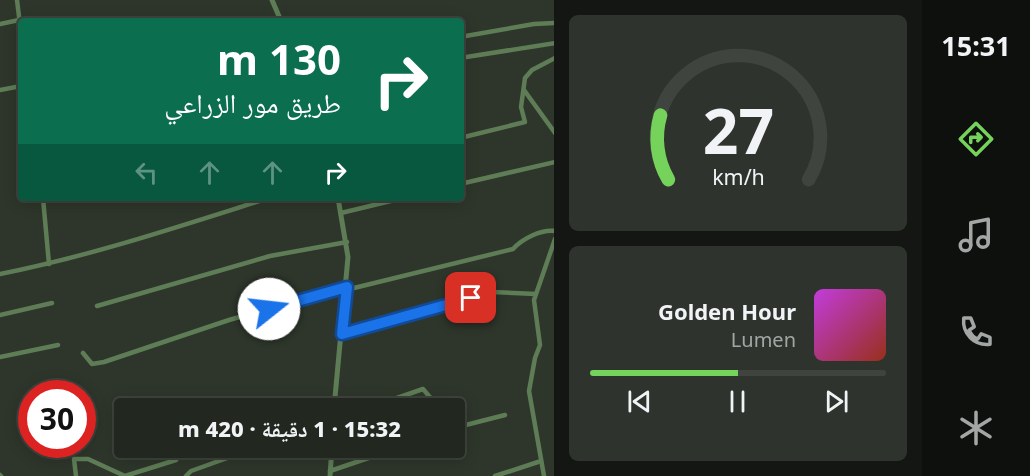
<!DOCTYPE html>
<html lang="ar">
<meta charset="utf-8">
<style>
:root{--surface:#222820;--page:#2e342d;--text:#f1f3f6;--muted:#a2a6a5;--line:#3f443e;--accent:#75d25b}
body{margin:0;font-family:"Noto Sans","Noto Naskh Arabic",sans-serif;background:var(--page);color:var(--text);direction:rtl;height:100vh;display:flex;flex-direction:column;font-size:22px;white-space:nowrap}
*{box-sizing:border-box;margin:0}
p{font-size:20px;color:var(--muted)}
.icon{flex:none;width:33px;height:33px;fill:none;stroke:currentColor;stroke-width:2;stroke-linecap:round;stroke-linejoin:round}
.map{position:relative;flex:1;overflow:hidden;direction:ltr}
.sheet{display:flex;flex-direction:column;gap:15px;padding:15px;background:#131612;width:368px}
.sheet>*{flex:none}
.banner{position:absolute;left:18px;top:18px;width:446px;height:183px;border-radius:6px;box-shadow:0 3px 15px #0003,0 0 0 2px var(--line);direction:rtl;background:#0b6e4f;color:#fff;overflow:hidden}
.speed{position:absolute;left:18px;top:380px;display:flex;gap:12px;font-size:30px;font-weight:700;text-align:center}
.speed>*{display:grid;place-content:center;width:78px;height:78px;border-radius:50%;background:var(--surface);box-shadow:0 3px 15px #0003,0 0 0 2px var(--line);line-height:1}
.speed .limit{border:9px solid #d22;background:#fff;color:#111}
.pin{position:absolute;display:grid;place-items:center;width:51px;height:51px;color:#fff;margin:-26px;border-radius:12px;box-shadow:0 3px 9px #0006}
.me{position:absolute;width:66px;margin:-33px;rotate:74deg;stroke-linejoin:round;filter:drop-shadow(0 0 4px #0008)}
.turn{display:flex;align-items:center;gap:21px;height:126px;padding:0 24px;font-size:27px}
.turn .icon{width:78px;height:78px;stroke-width:2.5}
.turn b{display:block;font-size:42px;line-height:51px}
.lanes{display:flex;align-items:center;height:57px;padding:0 24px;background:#0003;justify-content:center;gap:30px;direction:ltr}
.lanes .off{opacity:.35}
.sheet .tile{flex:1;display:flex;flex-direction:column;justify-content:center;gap:9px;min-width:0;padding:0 21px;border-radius:9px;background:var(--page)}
.sheet .dial{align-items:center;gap:0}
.dial svg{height:156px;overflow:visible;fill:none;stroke:var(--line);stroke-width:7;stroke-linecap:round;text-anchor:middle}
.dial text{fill:var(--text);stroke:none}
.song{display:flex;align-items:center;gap:18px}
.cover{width:72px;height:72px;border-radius:9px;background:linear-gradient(135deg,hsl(290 70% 55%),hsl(10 70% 35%))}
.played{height:6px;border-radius:3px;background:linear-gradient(90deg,var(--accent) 50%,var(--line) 50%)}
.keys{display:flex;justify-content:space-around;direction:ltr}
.trip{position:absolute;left:114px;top:398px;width:351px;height:60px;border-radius:6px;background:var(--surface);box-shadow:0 3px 15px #0003,0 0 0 2px var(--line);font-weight:800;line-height:60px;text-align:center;direction:rtl}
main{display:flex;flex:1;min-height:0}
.menu{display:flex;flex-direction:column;width:108px;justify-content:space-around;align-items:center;background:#0e100d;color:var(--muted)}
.menu .icon{width:42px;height:42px}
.menu .on{color:var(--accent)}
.menu b{font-size:27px;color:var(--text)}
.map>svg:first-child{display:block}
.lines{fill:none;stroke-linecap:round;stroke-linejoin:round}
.minor{stroke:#5e7d56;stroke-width:4.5}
.tertiary{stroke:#5e7d56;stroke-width:5}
.route-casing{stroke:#114b97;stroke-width:15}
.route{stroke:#1a73e8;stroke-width:10}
</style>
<main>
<nav class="menu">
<b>15:31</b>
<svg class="icon on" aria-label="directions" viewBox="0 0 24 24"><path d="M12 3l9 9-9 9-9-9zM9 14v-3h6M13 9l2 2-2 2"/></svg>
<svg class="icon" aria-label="music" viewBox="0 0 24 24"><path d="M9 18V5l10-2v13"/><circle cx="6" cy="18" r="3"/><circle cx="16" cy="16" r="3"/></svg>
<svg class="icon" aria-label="phone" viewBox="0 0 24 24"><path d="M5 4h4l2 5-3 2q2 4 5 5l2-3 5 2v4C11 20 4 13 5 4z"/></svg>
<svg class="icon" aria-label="climate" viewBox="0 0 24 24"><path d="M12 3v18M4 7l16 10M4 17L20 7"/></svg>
</nav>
<section class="sheet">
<div class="tile dial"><svg viewBox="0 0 100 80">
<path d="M14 69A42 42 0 1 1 86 69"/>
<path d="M14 69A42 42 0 0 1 10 36" stroke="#75d25b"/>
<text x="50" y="56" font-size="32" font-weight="700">27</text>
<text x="50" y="72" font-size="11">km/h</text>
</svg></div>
<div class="tile">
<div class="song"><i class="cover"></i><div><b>Golden Hour</b><p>Lumen</p></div></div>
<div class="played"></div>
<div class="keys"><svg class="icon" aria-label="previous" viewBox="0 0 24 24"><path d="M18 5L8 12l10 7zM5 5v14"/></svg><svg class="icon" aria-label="pause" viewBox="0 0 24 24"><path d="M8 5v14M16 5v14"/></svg><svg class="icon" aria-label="next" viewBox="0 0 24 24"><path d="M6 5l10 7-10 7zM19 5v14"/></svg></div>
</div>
</section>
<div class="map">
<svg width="555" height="476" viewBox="0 0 555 476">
<rect width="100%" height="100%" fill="#2e362b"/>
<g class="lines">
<path class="minor" d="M17 0 21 33
M0 24 19 20
M460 37 534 24 555 23
M460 58 555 43
M0 90 21 86
M524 90 555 133
M460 138 525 122 521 107 525 78 532 70 555 58
M460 184 555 162
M43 198 49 264
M341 213 403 198
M0 274C91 256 180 226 269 198
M97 306 270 256 347 242
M0 315 52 303
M342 334 492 292 536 294
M83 353 92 364 104 362 229 320 347 287 354 288 513 249C522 239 541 229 555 231
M0 357 58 345
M368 408 423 389 439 408
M454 428 505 415
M330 471 401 447
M0 475 1 476
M76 476 74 459H88L125 476 176 460
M186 476 191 471 258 447
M495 476 541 461
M544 476 529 391 535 358 540 345 534 300 555 239"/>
<path class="tertiary" d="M272 0 281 21
M334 408 348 257 338 198
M330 476 332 447"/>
</g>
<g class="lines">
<defs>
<path id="route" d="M269 309 347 287 342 334 471 298"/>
</defs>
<use href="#route" class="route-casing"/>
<use href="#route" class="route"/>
</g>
</svg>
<div class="speed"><div class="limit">30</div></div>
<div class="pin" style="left:471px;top:298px;background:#d93025"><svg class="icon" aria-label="arrive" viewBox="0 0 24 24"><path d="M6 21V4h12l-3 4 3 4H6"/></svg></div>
<svg class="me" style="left:269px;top:309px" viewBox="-20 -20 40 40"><circle r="19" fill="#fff"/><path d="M0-13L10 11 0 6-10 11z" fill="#1a73e8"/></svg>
<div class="trip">15:32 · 1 دقيقة · 420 m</div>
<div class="banner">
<div class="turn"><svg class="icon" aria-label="right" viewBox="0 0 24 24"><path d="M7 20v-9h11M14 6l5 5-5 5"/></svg><div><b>130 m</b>طريق مور الزراعي</div></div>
<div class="lanes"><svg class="icon off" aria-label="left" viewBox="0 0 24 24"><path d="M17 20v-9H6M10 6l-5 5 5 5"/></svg><svg class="icon off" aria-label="ahead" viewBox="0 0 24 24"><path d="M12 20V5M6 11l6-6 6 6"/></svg><svg class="icon off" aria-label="ahead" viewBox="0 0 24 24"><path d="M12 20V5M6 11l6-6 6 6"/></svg><svg class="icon" aria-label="right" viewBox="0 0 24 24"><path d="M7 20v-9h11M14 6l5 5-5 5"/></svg></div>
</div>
</div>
</main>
